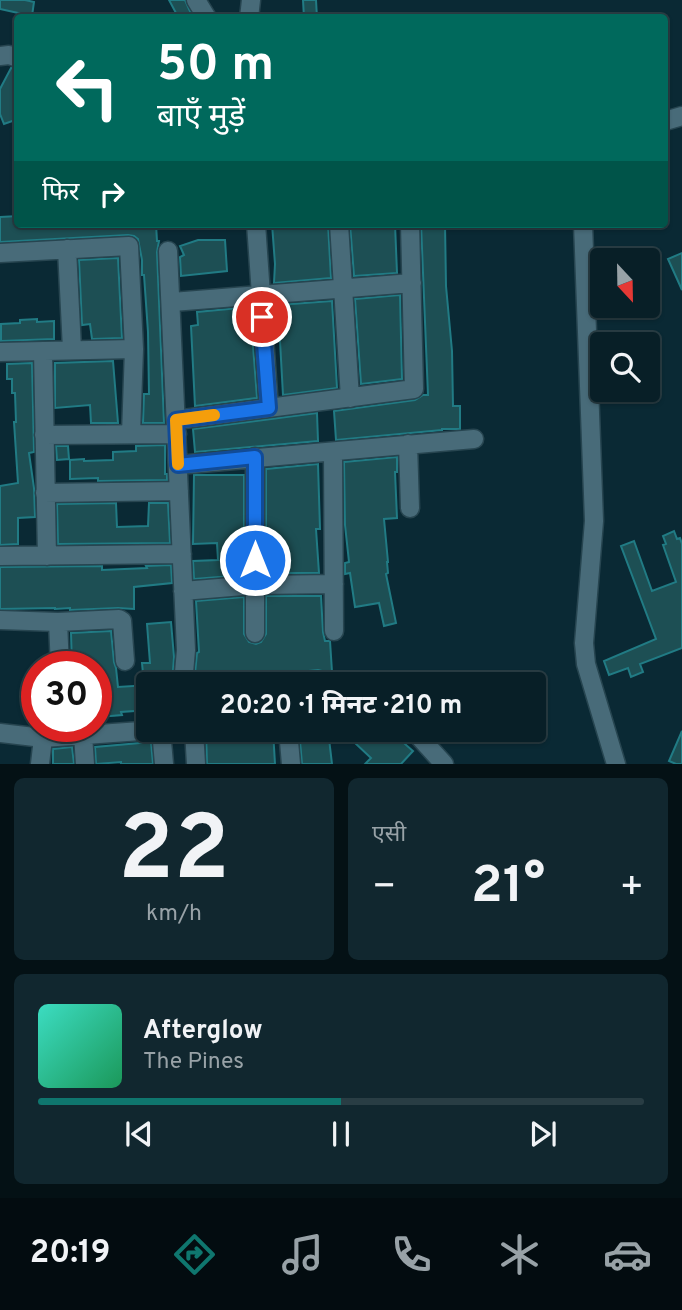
<!DOCTYPE html>
<html lang="hi">
<meta charset="utf-8">
<style>
:root{--surface:#081f27;--page:#11272f;--text:#f1f3f6;--muted:#98a2a7;--line:#293d44;--accent:#0f766e}
body{margin:0;font-family:Overpass,"Noto Sans Devanagari",sans-serif;background:var(--page);color:var(--text);height:100vh;display:flex;flex-direction:column;font-size:26px;white-space:nowrap}
*{box-sizing:border-box;margin:0}
p{font-size:23px;color:var(--muted)}
.icon{flex:none;width:38px;height:38px;fill:none;stroke:currentColor;stroke-width:2;stroke-linecap:round;stroke-linejoin:round}
.map{position:relative;height:764px;overflow:hidden}
.details{display:flex;flex-direction:column;gap:14px;padding:14px;background:#041115;flex:1}
.details>*{flex:none}
.banner{position:absolute;left:14px;top:14px;width:654px;height:214px;border-radius:7px;box-shadow:0 2px 5px #0004,0 0 0 2px var(--line);background:#00695c;color:#fff;overflow:hidden}
.needle{width:46px;rotate:158deg}
.controls{position:absolute;left:590px;top:248px;display:grid;gap:14px}
.controls a{display:grid;place-items:center;width:70px;height:70px;border-radius:7px;background:var(--surface);box-shadow:0 2px 5px #0004,0 0 0 2px var(--line);font-size:35px}
.speed{position:absolute;left:21px;top:651px;display:flex;gap:14px;font-size:35px;font-weight:700;text-align:center}
.speed>*{display:grid;place-content:center;width:91px;height:91px;border-radius:50%;background:var(--surface);box-shadow:0 2px 5px #0004,0 0 0 2px var(--line);line-height:1}
.speed .limit{border:10px solid #d22;background:#fff;color:#111}
.pin{position:absolute;display:grid;place-items:center;width:60px;height:60px;color:#fff;margin:-30px;border:4px solid #fff;border-radius:50%;box-shadow:0 2px 7px #0007}
.me{position:absolute;width:77px;margin:-38px;rotate:0deg;stroke-linejoin:round;filter:drop-shadow(0 0 5px #0008)}
.turn{display:flex;align-items:center;gap:24px;height:147px;padding:0 28px;font-size:32px}
.turn .icon{width:91px;height:91px;stroke-width:2.5}
.turn b{display:block;font-size:49px;line-height:60px}
.then{display:flex;align-items:center;height:66px;padding:0 28px;background:#0003;gap:14px;font-size:26px}
.big{font-size:52px;font-weight:700;line-height:1.1}
.details .widget{flex:1;display:flex;flex-direction:column;justify-content:center;gap:10px;min-width:0;padding:0 24px;border-radius:10px;background:var(--page)}
.details .dial{align-items:center;gap:0}
.dial b{font-size:91px;line-height:1}
.song{display:flex;align-items:center;gap:21px}
.cover{width:84px;height:84px;border-radius:10px;background:linear-gradient(135deg,hsl(170 70% 55%),hsl(150 70% 35%))}
.played{height:7px;border-radius:4px;background:linear-gradient(90deg,var(--accent) 50%,var(--line) 50%)}
.keys{display:flex;justify-content:space-around;direction:ltr}
.heat{display:flex;justify-content:space-between;align-items:center;font-size:38px;direction:ltr}
.details .tiles{flex:1;display:grid;gap:14px;grid-template-columns:1fr 1fr}
.widget:last-child{grid-column:span 2}
.trip{position:absolute;left:136px;top:672px;width:410px;height:70px;border-radius:7px;background:var(--surface);box-shadow:0 2px 5px #0004,0 0 0 2px var(--line);font-weight:700;line-height:70px;text-align:center}
.menu{display:flex;height:112px;justify-content:space-around;align-items:center;background:#030c10;color:var(--muted)}
.menu .icon{width:49px;height:49px}
.menu .selected{color:var(--accent)}
.menu b{font-size:32px;color:var(--text)}
.map>svg:first-child{display:block}
.building{fill:#1d4f54;stroke:#217b84;stroke-width:2}
.lines{fill:none;stroke-linecap:round;stroke-linejoin:round}
.minor-casing{stroke:#274550;stroke-width:21}
.minor{stroke:#486b79;stroke-width:18}
.route-casing{stroke:#114b97;stroke-width:18}
.route{stroke:#1a73e8;stroke-width:12}
.slow{stroke:#f59e0b;stroke-width:12}
</style>
<div class="map">
<svg width="682" height="764" viewBox="0 0 682 764">
<rect width="100%" height="100%" fill="#0a2934"/>
<path class="building" d="M0 0H25L34 2 32 16 0 9Z
M169 0H185L193 18H166L176 13Z
M303 0H316L317 18H304Z
M11 68 18 69V119L4 124 0 114V89Z
M18 216V224H156L157 241H159L157 252 164 423H143L144 394H149L148 332 144 275H142V260L138 239 134 236 128 235 0 242V217Z
M272 224H328L331 278 274 283 275 264Z
M350 224H395L397 273 354 276Z
M421 224H445L446 286 452 351 453 406H460V429H442V430L336 440 334 411 415 400 423 395H428Z
M198 240H225L227 271 181 276 180 257 184 255 180 246Z
M682 253V290L668 259Z
M118 258 122 338 92 339 90 324 82 325 79 260Z
M400 295 402 379 361 384 355 299Z
M332 301 337 388 283 395 278 305Z
M250 307 257 398 195 406 191 326 198 325 197 312Z
M37 319V322L54 321V339L1 341V324L20 323V320Z
M113 361 118 423H91L90 405 55 408V363Z
M32 363 34 452 29 453 34 488 35 517 18 518V544L0 545V486L18 483 14 422H16L15 393H12V379H7V364Z
M317 413 318 441 195 452 193 429Z
M165 445V474H167V480L98 481V478L70 479V460L84 459V461L113 460V452L136 451V446Z
M56 446H68L69 459 57 460Z
M397 457V472H395L397 518 384 519 388 562H387L388 573 386 574 396 623 384 626 379 603 355 607 350 573 345 574V563L349 562 345 525 344 462Z
M318 464 320 529H316L319 573H266V469Z
M194 475H244V575L194 579 193 561 218 560 217 543 193 544Z
M116 503 117 527 148 526 149 503H168L170 543 58 544 57 504Z
M674 531 677 539 680 538 682 544V648L640 664 643 672 631 677 628 668 609 675 604 661 656 639 621 546 634 541 652 591 676 582 663 545 666 544 663 536Z
M171 565 172 583 134 587V609L118 608 70 610V608L55 609V608L0 609V567L102 566V570L147 568 146 566Z
M266 596H321L323 632 325 641H330L332 672H326L318 670 289 673 281 677 249 681V683L194 684 197 653 199 652 196 601 244 597V634L249 642 256 644 261 642 266 634Z
M171 622 174 657 172 684H144L142 663H150L147 624Z
M111 631 114 662 116 668 118 687 149 685V710L121 712 122 715 99 717 97 693 99 692 97 667H72L71 633Z
M224 730H273L275 764H207L206 732Z
M299 730H328L332 764H302Z
M367 730H389L413 751 401 764H365L371 758 355 743Z
M682 731V764H676L669 761Z
M151 742 153 764H121V762L96 764 95 747Z
M72 747 74 764H53V749Z"/>
<g class="lines">
<defs>
<path id="minor" d="M196 0 207 18
M249 18 251 0
M0 56 9 55 18 58
M665 121 682 116
M256 224 269 408
M339 224 350 398
M583 224 594 521 584 643 586 664 616 764
M67 249 72 349
M168 251 186 650 183 684
M0 253 129 246 134 349 131 434
M172 302 412 283
M43 351 47 556
M0 352 134 349
M176 420 414 389 410 224
M44 435 177 434
M408 444 410 508
M333 452 334 631
M255 457V633
M178 465 474 439
M45 493 179 491
M0 556 182 554
M183 591 255 585 334 584
M0 620 58 622 119 619 122 621 125 661
M58 622 60 667
M290 684 319 681
M161 730 164 764
M194 730 196 764
M288 730 291 764
M413 730 444 764
M0 733 43 738 155 730
M83 735 85 764
M40 764 43 738"/>
</defs>
<use href="#minor" class="minor-casing"/>
<use href="#minor" class="minor"/>
</g>
<g class="lines">
<defs>
<path id="route" d="M255 560V457L178 465 176 420 269 408 262 317"/>
</defs>
<use href="#route" class="route-casing"/>
<use href="#route" class="route"/>
<path class="slow" d="M178 464 176 420 214 415"/>
</g>
</svg>
<div class="controls">
<a><svg class="needle" viewBox="-14 -14 28 28"><path d="M0-13l5 13h-10z" fill="#e53935"/><path d="M0 13l5-13h-10z" fill="#98a2a7"/></svg></a>
<a><svg class="icon" aria-label="search" viewBox="0 0 24 24"><circle cx="10" cy="10" r="6"/><path d="M15 15l6 6"/></svg></a>
</div>
<div class="speed"><div class="limit">30</div></div>
<div class="pin" style="left:262px;top:317px;background:#d93025"><svg class="icon" aria-label="arrive" viewBox="0 0 24 24"><path d="M6 21V4h12l-3 4 3 4H6"/></svg></div>
<svg class="me" style="left:255px;top:560px" viewBox="-20 -20 40 40"><circle r="17" fill="#1a73e8" stroke="#fff" stroke-width="3"/><path d="M0-11L8 9 0 5-8 9z" fill="#fff"/></svg>
<div class="trip">20:20 · 1 मिनट · 210 m</div>
<div class="banner">
<div class="turn"><svg class="icon" aria-label="left" viewBox="0 0 24 24"><path d="M17 20v-9H6M10 6l-5 5 5 5"/></svg><div><b>50 m</b>बाएँ मुड़ें</div></div>
<div class="then">फिर<svg class="icon" aria-label="right" viewBox="0 0 24 24"><path d="M7 20v-9h11M14 6l5 5-5 5"/></svg></div>
</div>
</div>
<section class="details">
<div class="tiles">
<div class="widget dial"><b>22</b><p>km/h</p></div>
<div class="widget"><p>एसी</p>
<div class="heat"><a>−</a><b class="big">21°</b><a>+</a></div>
</div>
<div class="widget">
<div class="song"><i class="cover"></i><div><b>Afterglow</b><p>The Pines</p></div></div>
<div class="played"></div>
<div class="keys"><svg class="icon" aria-label="previous" viewBox="0 0 24 24"><path d="M18 5L8 12l10 7zM5 5v14"/></svg><svg class="icon" aria-label="pause" viewBox="0 0 24 24"><path d="M8 5v14M16 5v14"/></svg><svg class="icon" aria-label="next" viewBox="0 0 24 24"><path d="M6 5l10 7-10 7zM19 5v14"/></svg></div>
</div>
</div>
</section>
<nav class="menu">
<b>20:19</b>
<svg class="icon selected" aria-label="directions" viewBox="0 0 24 24"><path d="M12 3l9 9-9 9-9-9zM9 14v-3h6M13 9l2 2-2 2"/></svg>
<svg class="icon" aria-label="music" viewBox="0 0 24 24"><path d="M9 18V5l10-2v13"/><circle cx="6" cy="18" r="3"/><circle cx="16" cy="16" r="3"/></svg>
<svg class="icon" aria-label="phone" viewBox="0 0 24 24"><path d="M5 4h4l2 5-3 2q2 4 5 5l2-3 5 2v4C11 20 4 13 5 4z"/></svg>
<svg class="icon" aria-label="climate" viewBox="0 0 24 24"><path d="M12 3v18M4 7l16 10M4 17L20 7"/></svg>
<svg class="icon" aria-label="car" viewBox="0 0 24 24"><path d="M5 17H2v-5l4-1 3-4h7l3 4 3 1v5h-3M9 17h6M6 11h13"/><circle cx="7" cy="17" r="2"/><circle cx="17" cy="17" r="2"/></svg>
</nav>
